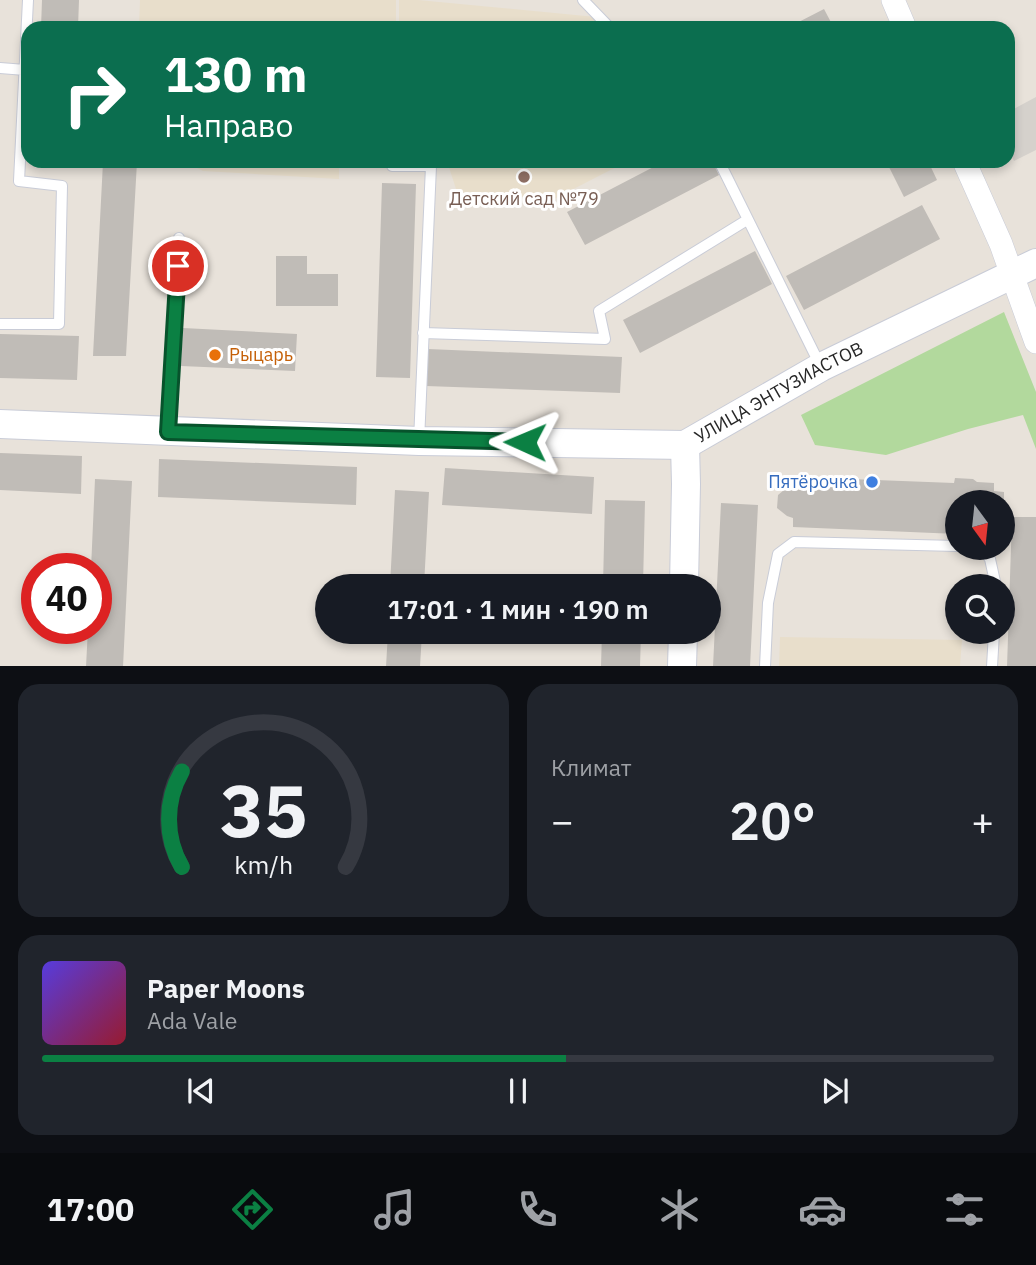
<!DOCTYPE html>
<html lang="ru">
<meta charset="utf-8">
<style>
:root{--surface:#171b24;--page:#20242c;--text:#f1f3f6;--muted:#9ea1a6;--line:#363941;--accent:#0b8043}
body{margin:0;font-family:"IBM Plex Sans",sans-serif;background:var(--page);color:var(--text);height:100vh;display:flex;flex-direction:column;font-size:26px;white-space:nowrap}
*{box-sizing:border-box;margin:0}
p{font-size:23px;color:var(--muted)}
.icon{flex:none;width:38px;height:38px;fill:none;stroke:currentColor;stroke-width:2;stroke-linecap:round;stroke-linejoin:round}
.map{position:relative;height:666px;overflow:hidden}
.side{display:flex;flex-direction:column;gap:18px;padding:18px;background:#0d0f14;flex:1}
.side>*{flex:none}
.banner{position:absolute;left:21px;top:21px;width:994px;height:147px;border-radius:21px;box-shadow:0 4px 10px #0003;background:#0b6e4f;color:#fff;overflow:hidden}
.needle{width:46px;rotate:165deg}
.fabs{position:absolute;left:945px;top:490px;display:grid;gap:14px}
.fabs a{display:grid;place-items:center;width:70px;height:70px;border-radius:50%;background:var(--surface);box-shadow:0 4px 10px #0003;font-size:35px}
.speed{position:absolute;left:21px;top:553px;display:flex;gap:14px;font-size:35px;font-weight:700;text-align:center}
.speed>*{display:grid;place-content:center;width:91px;height:91px;border-radius:50%;background:var(--surface);box-shadow:0 4px 10px #0003;line-height:1}
.speed .limit{border:10px solid #d22;background:#fff;color:#111}
.pin{position:absolute;display:grid;place-items:center;width:60px;height:60px;color:#fff;margin:-30px;border:4px solid #fff;border-radius:50%;box-shadow:0 2px 7px #0007}
.me{position:absolute;width:77px;margin:-38px;rotate:271deg;stroke-linejoin:round;filter:drop-shadow(0 0 5px #0008)}
.turn{display:flex;align-items:center;gap:24px;height:147px;padding:0 28px;font-size:32px}
.turn .icon{width:91px;height:91px;stroke-width:2.5}
.turn b{display:block;font-size:49px;line-height:60px}
.big{font-size:52px;font-weight:600;line-height:1.1}
.side .tile{flex:1;display:flex;flex-direction:column;justify-content:center;gap:10px;min-width:0;padding:0 24px;border-radius:21px;background:var(--page)}
.side .dial{align-items:center;gap:0}
.dial svg{height:182px;overflow:visible;fill:none;stroke:var(--line);stroke-width:7;stroke-linecap:round;text-anchor:middle}
.dial text{fill:var(--text);stroke:none}
.song{display:flex;align-items:center;gap:21px}
.cover{width:84px;height:84px;border-radius:10px;background:linear-gradient(135deg,hsl(250 70% 55%),hsl(350 70% 35%))}
.played{height:7px;border-radius:4px;background:linear-gradient(90deg,var(--accent) 55%,var(--line) 55%)}
.keys{display:flex;justify-content:space-around;direction:ltr}
.heat{display:flex;justify-content:space-between;align-items:center;font-size:38px;direction:ltr}
.side .tiles{flex:1;display:grid;gap:18px;grid-template-columns:1fr 1fr}
.tile:last-child{grid-column:span 2}
.trip{position:absolute;left:315px;top:574px;width:406px;height:70px;border-radius:35px;background:var(--surface);box-shadow:0 4px 10px #0003;font-weight:600;line-height:70px;text-align:center}
.menu{display:flex;height:112px;justify-content:space-around;align-items:center;background:#090b0e;color:var(--muted)}
.menu .icon{width:49px;height:49px}
.menu .selected{color:var(--accent)}
.menu b{font-size:32px;color:var(--text)}
.map>svg:first-child{display:block}
.education{fill:#e8decb}
.green{fill:#b2d99d}
.plaza{fill:#d5d1cc}
.building{fill:#c0bcb7}
.lines{fill:none;stroke-linecap:round;stroke-linejoin:round}
.service-casing{stroke:#c9ccd7;stroke-width:12}
.minor-casing{stroke:#c9ccd7;stroke-width:24}
.tertiary-casing{stroke:#c9ccd7;stroke-width:30}
.service{stroke:#fff;stroke-width:10}
.minor{stroke:#fff;stroke-width:23}
.tertiary{stroke:#fff;stroke-width:28}
.route-casing{stroke:#07532c;stroke-width:18}
.route{stroke:#0b8043;stroke-width:12}
.education-dot{fill:#8d6e63;stroke:#fff;stroke-width:2.5}
.food-dot{fill:#e8710a;stroke:#fff;stroke-width:2.5}
.shop-dot{fill:#3f7fe0;stroke:#fff;stroke-width:2.5}
.labels{text-anchor:middle;stroke-width:6;stroke-linejoin:round;paint-order:stroke}
.education-label{font-size:18px;fill:#785e54;stroke:#fff}
.food-label{font-size:18px;fill:#c56008;stroke:#fff;text-anchor:start}
.street-label{font-size:18px;fill:#272727;stroke:#fff}
.shop-label{font-size:18px;fill:#366cbe;stroke:#fff;text-anchor:end}
</style>
<div class="map">
<svg width="1036" height="667" viewBox="0 0 1036 667">
<rect width="100%" height="100%" fill="#e8e2da"/>
<path class="education" d="M140 0H396V28H139Z
M399 0H418L596 17 603 28H399Z
M183 161H339V179L203 171Z
M447 161H628L554 199 457 192Z
M780 637 962 640 960 666H779Z"/>
<path class="green" d="M1004 312 1036 392V449L1023 415 968 429 886 455 815 445 801 415Z"/>
<path class="plaza" d="M1036 97V150L1014 161 1008 149V112Z"/>
<path class="building" d="M42 0H79L78 28H41Z
M824 9 834 28H787Z
M665 161H712L719 175 585 245 567 212Z
M886 161H928L937 180 904 197Z
M103 162H137L126 356H93Z
M382 183 416 184 410 378 376 377Z
M922 205 940 239 804 310 786 276Z
M755 251 772 284 640 353 623 320Z
M276 256H307V274H338V306H276Z
M183 328 297 334 295 371 181 366Z
M0 334 79 336 77 380 0 378Z
M428 349 622 357 620 393 426 386Z
M0 453 82 456 81 494 0 490Z
M159 459 357 467 356 505 158 497Z
M445 468 594 477 592 514 442 505Z
M824 478 954 483 955 478 973 479 977 482 994 483V491L1004 492V502H957V534L793 527V518L787 516 777 508 778 495 784 490H824Z
M95 479 132 481 123 667H86L88 628H96V569H91Z
M395 490 429 492 424 586H390Z
M605 500 645 501 643 586H603Z
M721 503 758 505 750 667H713Z
M1012 517H1036V667H1007Z
M388 632H422L420 667H386Z
M602 632H641L640 667H601Z"/>
<g class="lines">
<defs>
<path id="service" d="M583 0 610 28
M0 68 25 70
M719 161 821 367
M392 166H431L419 441
M0 324H59L62 186 19 181 28 0
M423 333 605 339 599 311 747 220
M168 429 179 238
M982 548 990 559 996 586
M765 667 768 603 778 554 794 542 957 546
M992 667 994 632"/>
<path id="minor" d="M893 0 905 28
M964 161 1001 244 1036 342"/>
<g id="tertiary">
<path id="s1" d="M0 424 419 441 685 445 821 367 1036 263"/>
<path d="M684 586 686 484 685 445"/>
<path d="M682 667 683 632"/>
</g>
</defs>
<use href="#service" class="service-casing"/>
<use href="#minor" class="minor-casing"/>
<use href="#tertiary" class="tertiary-casing"/>
<use href="#service" class="service"/>
<use href="#minor" class="minor"/>
<use href="#tertiary" class="tertiary"/>
</g>
<g class="lines">
<defs>
<path id="route" d="M178 266 168 432 525 442"/>
</defs>
<use href="#route" class="route-casing"/>
<use href="#route" class="route"/>
</g>
<circle class="education-dot" cx="524" cy="177" r="7"/>
<circle class="food-dot" cx="215" cy="355" r="7"/>
<circle class="shop-dot" cx="872" cy="482" r="7"/>
<g class="labels">
<g class="education-label">
<text x="524" y="205">Детский сад №79</text>
</g>
<g class="food-label">
<text x="229" y="361">Рыцарь</text>
</g>
<g class="street-label">
<text dy="6" stroke="none"><textPath href="#s1" startOffset="793">УЛИЦА ЭНТУЗИАСТОВ</textPath></text>
</g>
<g class="shop-label">
<text x="858" y="488">Пятёрочка</text>
</g>
</g>
</svg>
<div class="fabs">
<a><svg class="needle" viewBox="-14 -14 28 28"><path d="M0-13l5 13h-10z" fill="#e53935"/><path d="M0 13l5-13h-10z" fill="#9ea1a6"/></svg></a>
<a><svg class="icon" aria-label="search" viewBox="0 0 24 24"><circle cx="10" cy="10" r="6"/><path d="M15 15l6 6"/></svg></a>
</div>
<div class="speed"><div class="limit">40</div></div>
<div class="pin" style="left:178px;top:266px;background:#d93025"><svg class="icon" aria-label="arrive" viewBox="0 0 24 24"><path d="M6 21V4h12l-3 4 3 4H6"/></svg></div>
<svg class="me" style="left:525px;top:442px" viewBox="-20 -20 40 40"><path d="M0-17L14 15 0 8-14 15z" fill="#0b8043" stroke="#fff" stroke-width="4"/></svg>
<div class="trip">17:01 · 1 мин · 190 m</div>
<div class="banner">
<div class="turn"><svg class="icon" aria-label="right" viewBox="0 0 24 24"><path d="M7 20v-9h11M14 6l5 5-5 5"/></svg><div><b>130 m</b>Направо</div></div>
</div>
</div>
<section class="side">
<div class="tiles">
<div class="tile dial"><svg viewBox="0 0 100 80">
<path d="M14 69A42 42 0 1 1 86 69"/>
<path d="M14 69A42 42 0 0 1 14 27" stroke="#0b8043"/>
<text x="50" y="56" font-size="32" font-weight="700">35</text>
<text x="50" y="72" font-size="11">km/h</text>
</svg></div>
<div class="tile"><p>Климат</p>
<div class="heat"><a>−</a><b class="big">20°</b><a>+</a></div>
</div>
<div class="tile">
<div class="song"><i class="cover"></i><div><b>Paper Moons</b><p>Ada Vale</p></div></div>
<div class="played"></div>
<div class="keys"><svg class="icon" aria-label="previous" viewBox="0 0 24 24"><path d="M18 5L8 12l10 7zM5 5v14"/></svg><svg class="icon" aria-label="pause" viewBox="0 0 24 24"><path d="M8 5v14M16 5v14"/></svg><svg class="icon" aria-label="next" viewBox="0 0 24 24"><path d="M6 5l10 7-10 7zM19 5v14"/></svg></div>
</div>
</div>
</section>
<nav class="menu">
<b>17:00</b>
<svg class="icon selected" aria-label="directions" viewBox="0 0 24 24"><path d="M12 3l9 9-9 9-9-9zM9 14v-3h6M13 9l2 2-2 2"/></svg>
<svg class="icon" aria-label="music" viewBox="0 0 24 24"><path d="M9 18V5l10-2v13"/><circle cx="6" cy="18" r="3"/><circle cx="16" cy="16" r="3"/></svg>
<svg class="icon" aria-label="phone" viewBox="0 0 24 24"><path d="M5 4h4l2 5-3 2q2 4 5 5l2-3 5 2v4C11 20 4 13 5 4z"/></svg>
<svg class="icon" aria-label="climate" viewBox="0 0 24 24"><path d="M12 3v18M4 7l16 10M4 17L20 7"/></svg>
<svg class="icon" aria-label="car" viewBox="0 0 24 24"><path d="M5 17H2v-5l4-1 3-4h7l3 4 3 1v5h-3M9 17h6M6 11h13"/><circle cx="7" cy="17" r="2"/><circle cx="17" cy="17" r="2"/></svg>
<svg class="icon" aria-label="filters" viewBox="0 0 24 24"><path d="M4 7h16M4 17h16"/><circle cx="9" cy="7" r="2"/><circle cx="15" cy="17" r="2"/></svg>
</nav>
